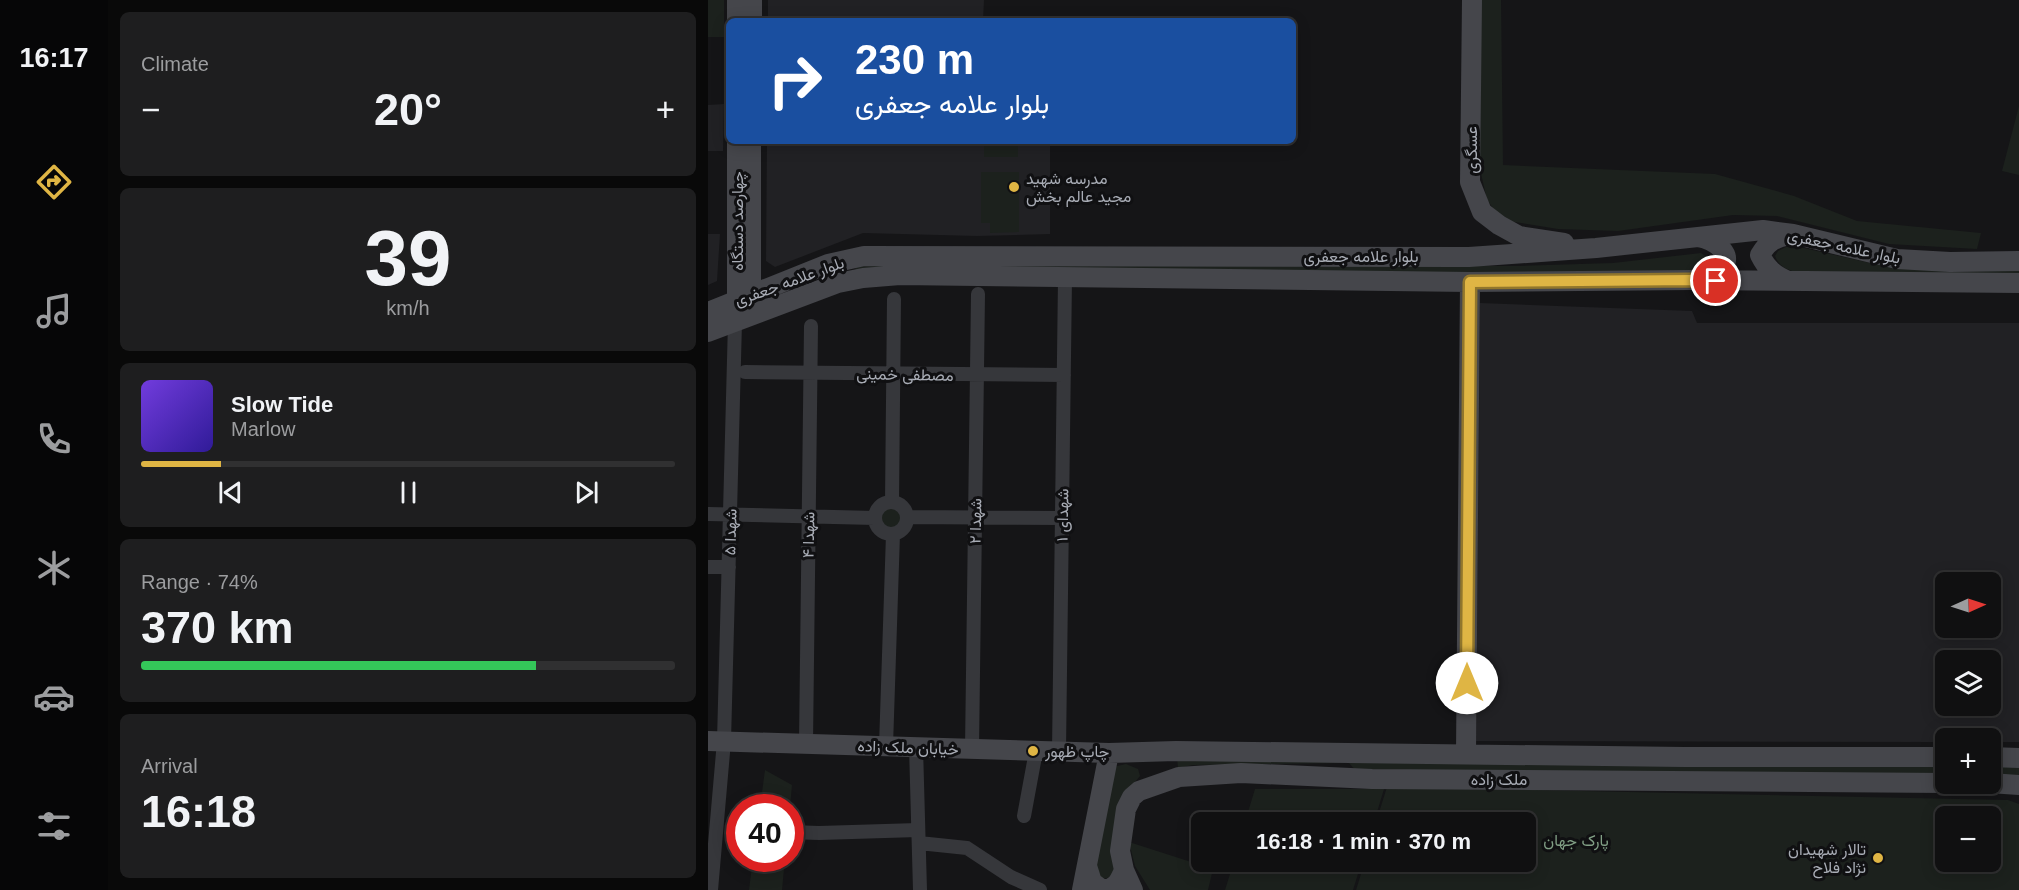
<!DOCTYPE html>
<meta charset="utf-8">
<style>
:root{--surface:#101011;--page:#1e1e1f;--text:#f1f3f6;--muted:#9c9d9f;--line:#303031;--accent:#dfb544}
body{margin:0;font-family:Arial,Vazirmatn,sans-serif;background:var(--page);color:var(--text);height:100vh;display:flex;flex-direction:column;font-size:22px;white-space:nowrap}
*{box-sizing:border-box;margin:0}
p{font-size:20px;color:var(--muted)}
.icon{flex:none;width:33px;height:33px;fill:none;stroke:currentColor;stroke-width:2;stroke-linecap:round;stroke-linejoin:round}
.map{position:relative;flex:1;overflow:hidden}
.details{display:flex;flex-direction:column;gap:12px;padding:12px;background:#090909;width:600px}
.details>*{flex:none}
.top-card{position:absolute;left:18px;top:18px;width:570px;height:126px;border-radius:9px;box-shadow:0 3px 15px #0003,0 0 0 2px var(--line);background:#1a4fa0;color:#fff;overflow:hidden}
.needle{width:39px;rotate:87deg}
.buttons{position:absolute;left:1227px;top:572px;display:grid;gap:12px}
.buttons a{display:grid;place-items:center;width:66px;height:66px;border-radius:9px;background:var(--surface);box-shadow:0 3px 15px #0003,0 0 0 2px var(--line);font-size:30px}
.speed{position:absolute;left:18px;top:794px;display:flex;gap:12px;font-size:30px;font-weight:700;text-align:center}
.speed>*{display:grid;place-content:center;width:78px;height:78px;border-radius:50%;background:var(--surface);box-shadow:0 3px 15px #0003,0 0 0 2px var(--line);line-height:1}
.speed .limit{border:9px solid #d22;background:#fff;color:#111}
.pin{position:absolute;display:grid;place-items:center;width:51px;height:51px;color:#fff;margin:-26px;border:3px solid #fff;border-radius:50%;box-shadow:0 2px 6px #0007}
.me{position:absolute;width:66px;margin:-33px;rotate:0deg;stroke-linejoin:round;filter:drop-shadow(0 0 4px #0008)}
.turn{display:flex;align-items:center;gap:21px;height:126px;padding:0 30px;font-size:27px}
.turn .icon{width:78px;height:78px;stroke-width:2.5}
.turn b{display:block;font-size:42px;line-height:51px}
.big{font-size:45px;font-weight:700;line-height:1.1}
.details .tile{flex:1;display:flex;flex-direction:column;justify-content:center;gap:9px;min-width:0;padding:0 21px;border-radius:9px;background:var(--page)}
.details .dial{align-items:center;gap:0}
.dial b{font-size:78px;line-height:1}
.song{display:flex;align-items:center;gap:18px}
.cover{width:72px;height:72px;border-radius:9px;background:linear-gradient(135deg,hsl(260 70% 55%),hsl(250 70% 35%))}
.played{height:6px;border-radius:3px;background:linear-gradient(90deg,var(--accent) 15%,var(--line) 15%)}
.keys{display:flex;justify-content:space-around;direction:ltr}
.heat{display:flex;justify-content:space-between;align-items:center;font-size:33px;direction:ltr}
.charge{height:9px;border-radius:4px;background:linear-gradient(90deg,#34c759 74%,var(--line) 0)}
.trip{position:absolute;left:483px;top:812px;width:345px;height:60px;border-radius:9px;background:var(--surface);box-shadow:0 3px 15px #0003,0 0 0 2px var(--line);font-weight:700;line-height:60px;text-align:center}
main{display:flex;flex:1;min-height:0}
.tab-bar{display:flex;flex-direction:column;width:108px;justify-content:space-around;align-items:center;background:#060607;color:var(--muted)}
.tab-bar .icon{width:42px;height:42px}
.tab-bar .selected{color:var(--accent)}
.tab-bar b{font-size:27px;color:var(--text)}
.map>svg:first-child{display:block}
.built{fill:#212124;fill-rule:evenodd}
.green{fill:#1c211d;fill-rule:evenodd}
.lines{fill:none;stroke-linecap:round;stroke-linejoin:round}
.street{stroke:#36373b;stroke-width:14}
.secondary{stroke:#45464b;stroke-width:20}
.route-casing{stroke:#91762c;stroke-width:15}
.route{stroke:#dfb544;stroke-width:10}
.poi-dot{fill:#dfb544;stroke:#101012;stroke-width:2}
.labels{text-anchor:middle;stroke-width:6;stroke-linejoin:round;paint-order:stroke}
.street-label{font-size:16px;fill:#a8acb5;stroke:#101012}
.poi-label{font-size:16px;fill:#a8acb5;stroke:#101012;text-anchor:start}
.park-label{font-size:16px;fill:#819f85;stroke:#101012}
</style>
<main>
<nav class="tab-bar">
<b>16:17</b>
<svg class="icon selected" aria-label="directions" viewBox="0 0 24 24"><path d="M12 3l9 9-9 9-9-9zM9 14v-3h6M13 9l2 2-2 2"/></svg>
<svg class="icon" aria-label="music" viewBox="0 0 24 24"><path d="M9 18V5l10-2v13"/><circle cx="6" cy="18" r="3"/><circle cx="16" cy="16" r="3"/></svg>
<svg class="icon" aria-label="phone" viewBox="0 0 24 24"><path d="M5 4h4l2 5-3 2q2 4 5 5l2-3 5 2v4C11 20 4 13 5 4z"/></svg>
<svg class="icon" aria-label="climate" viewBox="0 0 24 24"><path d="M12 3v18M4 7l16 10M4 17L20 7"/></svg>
<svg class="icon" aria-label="car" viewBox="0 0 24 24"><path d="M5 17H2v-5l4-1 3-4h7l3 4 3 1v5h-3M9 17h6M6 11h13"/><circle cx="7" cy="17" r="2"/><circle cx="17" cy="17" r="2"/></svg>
<svg class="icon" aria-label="filters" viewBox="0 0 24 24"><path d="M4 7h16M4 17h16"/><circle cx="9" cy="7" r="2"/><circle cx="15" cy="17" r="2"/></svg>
</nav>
<section class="details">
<div class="tile"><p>Climate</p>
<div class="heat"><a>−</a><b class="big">20°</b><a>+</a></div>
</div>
<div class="tile dial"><b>39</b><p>km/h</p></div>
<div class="tile">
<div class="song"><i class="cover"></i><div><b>Slow Tide</b><p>Marlow</p></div></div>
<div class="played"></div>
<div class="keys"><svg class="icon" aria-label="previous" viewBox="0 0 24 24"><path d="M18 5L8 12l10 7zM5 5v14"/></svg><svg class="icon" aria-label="pause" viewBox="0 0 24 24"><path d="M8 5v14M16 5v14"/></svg><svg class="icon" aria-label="next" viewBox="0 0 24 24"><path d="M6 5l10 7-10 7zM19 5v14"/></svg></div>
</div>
<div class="tile"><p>Range · 74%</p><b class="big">370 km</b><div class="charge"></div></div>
<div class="tile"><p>Arrival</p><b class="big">16:18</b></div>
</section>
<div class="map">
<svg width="1311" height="890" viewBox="0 0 1311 890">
<rect width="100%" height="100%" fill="#151517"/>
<path class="built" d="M60 0H276L275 21H60Z
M16 104 15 151H0V105Z
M59 141H342V234L269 236 155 233 67 267 58 261Z
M0 234H12L9 281 0 285Z
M772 303 984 311 989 323H1311V742H1283L1282 738H1238L1237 742 768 741ZM1238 582H1282V627H1238ZM1238 660H1282V705H1238Z"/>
<path class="green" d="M0 0H16V37H0Z
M773 0H793L795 165 1007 174 1086 196 1149 221 1273 233 1269 249 1181 244 1069 216 1025 215 910 231 850 229 794 220 779 200 772 169Z
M1311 106V175L1294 171Z
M276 141H310V157H276Z
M273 172H311V232L282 233V223H273Z
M1078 247H1091L1180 267 1311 270V277L1099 274C1085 271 1073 271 1067 256L1070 251Z
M993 253 999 257 1001 264 999 269 972 272H148L147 266 155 264 811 266 905 263Z
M170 518a14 14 0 1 1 28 0a14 14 0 1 1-28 0Z
M469 757 1237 762 1238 776 648 771 641 763 485 765 470 768Z
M1282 762 1311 763V779L1283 776Z
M418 764 430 769 432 776 417 794 408 872C402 878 398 880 390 877L386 856 405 767Z
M57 770 84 785 82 807H52Z
M679 787 1300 800 1311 804V890H648L657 861H818V822H668ZM1238 816H1282V861H1238Z
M547 789H676L666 822H537Z
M421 842 505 869 500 890H442L427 866Z
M45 858H77L74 890H41Z
M526 861H654L645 890H517Z"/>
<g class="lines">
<path class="street" d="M37 372 356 375
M167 518a16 16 0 1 1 32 0a16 16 0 1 1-32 0Z
M184 502 186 299
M0 514 167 518
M199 517 354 518
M0 567H21
M98 744 103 326
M178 746 185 534
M208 747 212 890
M264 749 270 294
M351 751 357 278
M316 816 328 751
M82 832 111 833 210 830
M211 843 259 848 303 877 332 890
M3 890 16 741 27 322"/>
<path class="secondary" d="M764 0 762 182 774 212 791 225 811 236 856 243
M29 21V0
M44 21V0
M990 278C996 276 1003 275 1009 272 1032 257 1006 239 990 237
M1080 281C1066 275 1059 269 1052 255 1060 241 1067 238 1082 235
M43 296V141
M29 301V141
M0 312 120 264 156 256 761 257 888 248 1055 230 1085 234 1189 259 1242 262 1311 261
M0 332 130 283 155 278 192 275 762 282 984 280 1311 283
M0 741 401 753 468 751 976 757H1238
M758 754 762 282
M1282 757 1311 758
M1282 783 1311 785
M379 866 384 882 395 890C408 888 411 882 416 870
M374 890 401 753
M425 890 416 870 412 851 418 809 424 797 431 791 471 777 533 773 664 779 1238 783"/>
</g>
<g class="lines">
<defs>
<path id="route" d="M759 683 762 282 984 280 1008 281"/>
</defs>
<use href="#route" class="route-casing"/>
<use href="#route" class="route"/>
</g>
<g class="poi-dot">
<circle cx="306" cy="187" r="6"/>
<circle cx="325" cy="751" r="6"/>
<circle cx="1170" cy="858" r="6"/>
</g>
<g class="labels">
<g class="street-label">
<text transform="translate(763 150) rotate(-90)" y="6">عسگری</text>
<text transform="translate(29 221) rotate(-90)" y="6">چهارصد دستگاه</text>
<text transform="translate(1136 246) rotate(12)" y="6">بلوار علامه جعفری</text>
<text x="653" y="262">بلوار علامه جعفری</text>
<text transform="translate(81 281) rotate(-20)" y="6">بلوار علامه جعفری</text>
<text transform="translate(197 374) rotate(1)" y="6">مصطفی خمینی</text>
<text transform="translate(354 515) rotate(-89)" y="6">شهدای ۱</text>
<text transform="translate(267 521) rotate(-89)" y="6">شهدا ۲</text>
<text transform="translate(22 532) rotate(-88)" y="6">شهدا ۵</text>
<text transform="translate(100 535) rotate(-89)" y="6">شهدا ۴</text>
<text transform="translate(200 747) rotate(2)" y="6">خیابان ملک زاده</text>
<text x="791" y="785">ملک زاده</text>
</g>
<g class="poi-label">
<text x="318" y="184">مدرسه شهید<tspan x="318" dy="18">مجید عالم بخش</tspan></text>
<text x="337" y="757">چاپ ظهور</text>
<text x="1158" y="855" text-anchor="end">تالار شهیدان<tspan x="1158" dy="18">نژاد فلاح</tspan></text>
</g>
<g class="park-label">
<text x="868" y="846">پارک جهان</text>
</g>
</g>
</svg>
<div class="buttons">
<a><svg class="needle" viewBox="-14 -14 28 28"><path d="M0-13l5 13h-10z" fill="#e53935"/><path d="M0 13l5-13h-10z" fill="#9c9d9f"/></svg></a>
<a><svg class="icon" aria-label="layers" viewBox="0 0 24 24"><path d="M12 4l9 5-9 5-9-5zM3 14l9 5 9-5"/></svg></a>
<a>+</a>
<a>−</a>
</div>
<div class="speed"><div class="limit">40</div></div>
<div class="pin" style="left:1008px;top:281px;background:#d93025"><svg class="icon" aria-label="arrive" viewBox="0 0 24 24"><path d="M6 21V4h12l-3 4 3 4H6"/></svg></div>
<svg class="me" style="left:759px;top:683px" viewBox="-20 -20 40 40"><circle r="19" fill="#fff"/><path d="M0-13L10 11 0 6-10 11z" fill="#dfb544"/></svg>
<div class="trip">16:18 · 1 min · 370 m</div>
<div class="top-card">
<div class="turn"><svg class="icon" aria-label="right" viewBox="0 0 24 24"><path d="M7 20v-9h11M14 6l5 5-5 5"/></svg><div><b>230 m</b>بلوار علامه جعفری</div></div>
</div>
</div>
</main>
